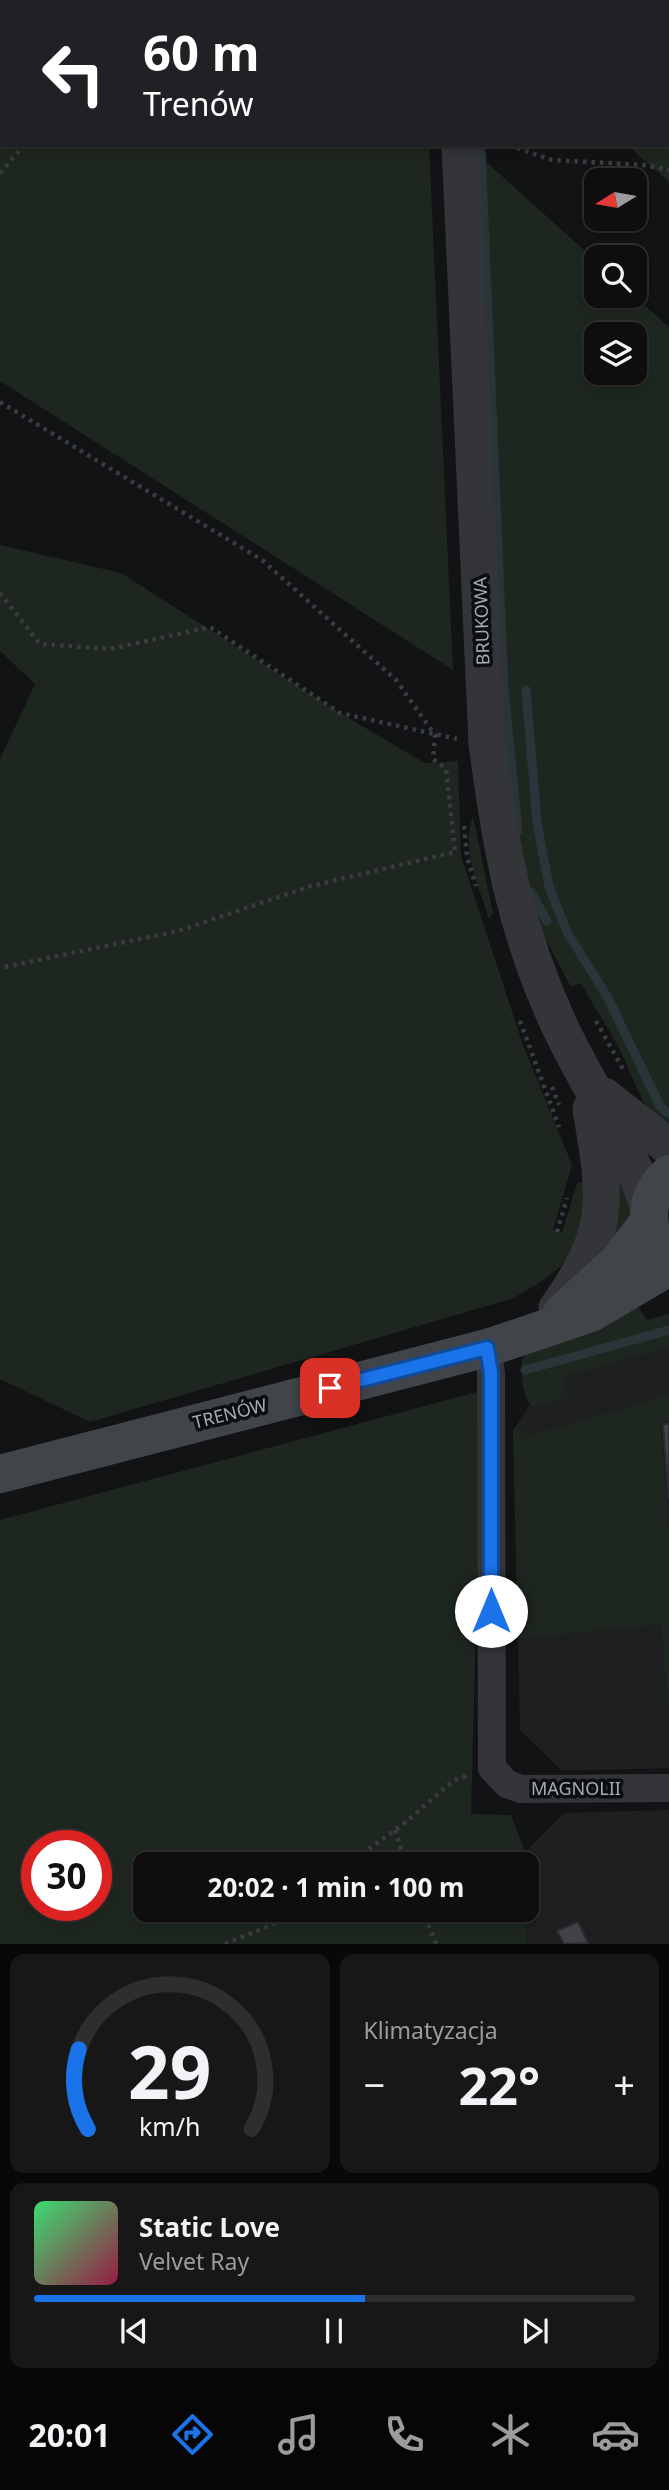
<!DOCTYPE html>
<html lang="pl">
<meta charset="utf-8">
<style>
:root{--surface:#0e0e0f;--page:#171718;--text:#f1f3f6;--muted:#9b9c9e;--line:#2e2e2f;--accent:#1a73e8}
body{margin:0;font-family:"Noto Sans",sans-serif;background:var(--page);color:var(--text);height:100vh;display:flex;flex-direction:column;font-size:26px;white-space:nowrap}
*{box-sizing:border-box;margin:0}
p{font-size:23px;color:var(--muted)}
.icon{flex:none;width:38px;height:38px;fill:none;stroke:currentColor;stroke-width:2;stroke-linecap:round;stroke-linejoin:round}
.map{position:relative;height:1944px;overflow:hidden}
.details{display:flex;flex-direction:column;gap:10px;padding:10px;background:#080808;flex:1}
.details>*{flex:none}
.guide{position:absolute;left:0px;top:0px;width:670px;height:147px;box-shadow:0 4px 10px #0003,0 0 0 2px var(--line);background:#202124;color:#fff;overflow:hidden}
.needle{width:46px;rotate:259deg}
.tools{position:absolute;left:584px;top:168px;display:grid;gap:14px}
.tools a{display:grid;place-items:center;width:63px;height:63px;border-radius:14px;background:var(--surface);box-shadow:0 4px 10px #0003,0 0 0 2px var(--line);font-size:35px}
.speed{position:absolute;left:21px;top:1830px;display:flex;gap:14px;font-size:35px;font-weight:700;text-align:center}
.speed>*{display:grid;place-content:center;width:91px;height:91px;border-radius:50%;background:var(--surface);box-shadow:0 4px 10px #0003,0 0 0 2px var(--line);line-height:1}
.speed .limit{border:10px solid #d22;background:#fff;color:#111}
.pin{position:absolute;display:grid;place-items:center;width:60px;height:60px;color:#fff;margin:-30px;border-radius:14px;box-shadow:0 4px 10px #0006}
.me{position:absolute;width:77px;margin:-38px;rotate:0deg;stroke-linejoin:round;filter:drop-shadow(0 0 5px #0008)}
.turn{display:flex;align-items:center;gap:24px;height:147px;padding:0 28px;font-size:32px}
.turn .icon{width:91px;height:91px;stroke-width:2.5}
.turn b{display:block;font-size:49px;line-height:60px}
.big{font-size:52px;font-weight:700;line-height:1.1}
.details .tile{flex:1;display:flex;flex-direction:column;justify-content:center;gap:10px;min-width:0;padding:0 24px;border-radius:14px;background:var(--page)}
.details .dial{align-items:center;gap:0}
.dial svg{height:182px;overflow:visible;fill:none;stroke:var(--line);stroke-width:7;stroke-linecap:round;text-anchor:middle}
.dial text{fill:var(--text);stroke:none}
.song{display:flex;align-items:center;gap:21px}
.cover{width:84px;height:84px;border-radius:10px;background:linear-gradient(135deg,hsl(140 70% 55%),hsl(340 70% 35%))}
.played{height:7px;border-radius:4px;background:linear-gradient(90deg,var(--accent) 55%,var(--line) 55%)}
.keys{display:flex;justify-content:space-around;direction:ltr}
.heat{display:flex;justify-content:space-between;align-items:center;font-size:38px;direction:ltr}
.details .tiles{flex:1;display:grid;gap:10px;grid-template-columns:1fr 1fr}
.tile:last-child{grid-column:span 2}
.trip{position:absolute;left:133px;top:1852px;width:406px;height:70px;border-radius:14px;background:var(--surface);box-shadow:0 4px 10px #0003,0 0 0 2px var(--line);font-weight:700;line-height:70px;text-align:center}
.tabs{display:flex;height:112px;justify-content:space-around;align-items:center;background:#060606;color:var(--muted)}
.tabs .icon{width:49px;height:49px}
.tabs .selected{color:var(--accent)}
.tabs b{font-size:32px;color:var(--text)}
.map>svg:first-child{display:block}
.built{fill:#1e1f21}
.green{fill:#1e271f;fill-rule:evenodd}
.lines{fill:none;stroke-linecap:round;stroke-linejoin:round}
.stream{stroke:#2a353a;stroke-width:9}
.building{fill:#414347;stroke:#2c2d30;stroke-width:2}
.path{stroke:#393c40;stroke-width:4.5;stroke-dasharray:3.5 5;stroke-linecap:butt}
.minor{stroke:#333539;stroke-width:28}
.tertiary{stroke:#333539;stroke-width:37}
.secondary{stroke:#414449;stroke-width:38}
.route-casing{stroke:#114b97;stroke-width:18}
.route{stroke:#1a73e8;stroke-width:12}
.labels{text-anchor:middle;stroke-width:7;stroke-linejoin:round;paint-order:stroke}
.street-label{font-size:18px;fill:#a3abb5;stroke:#0d0e0f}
</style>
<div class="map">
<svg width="669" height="1944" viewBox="0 0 669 1944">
<rect width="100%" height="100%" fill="#121314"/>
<path class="built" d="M669 1340V1768L562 1771 520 1730 513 1430 553 1371Z
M669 1810V1944H527L525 1852 564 1813Z"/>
<path class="green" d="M0 0 309 2H2V145H429L453 670 0 381Z
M666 0H669V182L627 145H668V2Z
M473 150 597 262V296H634L669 327V1129C642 1112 634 1078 620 1050 608 1027 593 1005 581 983L571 987 528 906 506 801ZM597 334H635V373H597Z
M0 545 121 573 340 713 425 763 458 761 461 856 523 1045 572 1165 553 1230 562 1233 577 1183 587 1180C586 1204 581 1245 564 1263 551 1277 530 1288 514 1298L90 1422 0 1379V759L35 684 0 651Z
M473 816 493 913 489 919C480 889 460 848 473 816Z
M623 1166 635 1207 617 1250C611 1219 612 1196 623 1166Z
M634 1300 647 1320 669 1314V1347L563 1377 568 1398 533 1408C522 1396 520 1373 523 1357Z
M477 1392 479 1510 471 1814 511 1815 525 1852V1864H145V1909H526L527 1944H0V1520ZM37 1846H96V1906H37Z
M669 1395V1421L660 1422 669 1532V1712L661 1624 518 1639 513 1430 516 1426 528 1436Z"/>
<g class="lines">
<path class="stream" d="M481 151 504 689 518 831
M526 690 537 822 549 887 567 932 608 998 660 1106 669 1114
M531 892 547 921
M525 1370 669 1330"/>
</g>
<path class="building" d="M663 1424H669V1499Z
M578 1922 588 1943 564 1944 557 1931Z"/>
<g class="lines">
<path class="path" d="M164 2 165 0
M509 145 552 160 644 165 669 170
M0 173 24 145
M0 402 262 560 396 680 435 735 433 759 446 769 455 852 311 886 178 931 0 968
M0 593 40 644 110 649 210 627 340 713 457 739
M464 826 467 857 476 886
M520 1021 559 1127
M596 1021 624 1071
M552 1087 559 1105
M557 1232 567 1198
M395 1830 406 1864
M348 1864 406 1822 454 1780 467 1776
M422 1909 436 1944
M225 1944 298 1914 303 1909"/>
<path class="minor" d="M487 1348 491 1373 492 1768 507 1784 521 1789 669 1788"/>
<path class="tertiary" d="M451 0V2
M460 145 487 743C501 850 515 931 561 1029 589 1088 628 1143 648 1205
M604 1096 669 1147
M557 1308C612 1231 606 1199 591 1109"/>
<path class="secondary" d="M655 1247C646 1218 645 1196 669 1174
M562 1313 619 1261 647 1224
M0 1474 487 1348 591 1313 669 1267"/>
</g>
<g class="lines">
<defs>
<path id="route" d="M330 1388 487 1348 491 1373V1611"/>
</defs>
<use href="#route" class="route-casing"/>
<use href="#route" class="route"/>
</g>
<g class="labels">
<g class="street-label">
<text transform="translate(482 621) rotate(-92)" y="6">BRUKOWA</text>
<text transform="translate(230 1414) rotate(-14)" y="6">TRENÓW</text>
<text x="576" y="1795">MAGNOLII</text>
</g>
</g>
</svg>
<div class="tools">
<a><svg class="needle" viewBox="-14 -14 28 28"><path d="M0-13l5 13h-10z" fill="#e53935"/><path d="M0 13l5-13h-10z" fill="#9b9c9e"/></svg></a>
<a><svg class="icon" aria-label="search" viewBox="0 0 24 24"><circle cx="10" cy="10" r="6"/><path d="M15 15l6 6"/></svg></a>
<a><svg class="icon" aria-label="layers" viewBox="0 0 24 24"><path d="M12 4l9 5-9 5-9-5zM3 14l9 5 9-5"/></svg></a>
</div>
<div class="speed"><div class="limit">30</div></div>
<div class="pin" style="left:330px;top:1388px;background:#d93025"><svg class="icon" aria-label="arrive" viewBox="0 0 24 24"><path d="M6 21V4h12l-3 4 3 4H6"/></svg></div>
<svg class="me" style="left:491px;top:1611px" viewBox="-20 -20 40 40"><circle r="19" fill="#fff"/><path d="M0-13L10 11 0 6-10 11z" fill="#1a73e8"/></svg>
<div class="trip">20:02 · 1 min · 100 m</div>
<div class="guide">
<div class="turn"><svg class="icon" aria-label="left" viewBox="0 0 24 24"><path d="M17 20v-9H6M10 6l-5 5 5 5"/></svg><div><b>60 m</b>Trenów</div></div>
</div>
</div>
<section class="details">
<div class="tiles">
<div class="tile dial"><svg viewBox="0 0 100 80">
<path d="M14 69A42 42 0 1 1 86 69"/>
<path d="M14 69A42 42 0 0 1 10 34" stroke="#1a73e8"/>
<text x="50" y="56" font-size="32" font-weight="700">29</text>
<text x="50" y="72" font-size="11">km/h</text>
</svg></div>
<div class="tile"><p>Klimatyzacja</p>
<div class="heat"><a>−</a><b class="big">22°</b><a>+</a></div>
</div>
<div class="tile">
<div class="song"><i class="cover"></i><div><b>Static Love</b><p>Velvet Ray</p></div></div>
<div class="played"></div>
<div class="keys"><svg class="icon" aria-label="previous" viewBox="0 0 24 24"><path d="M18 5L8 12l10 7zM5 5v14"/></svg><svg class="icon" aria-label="pause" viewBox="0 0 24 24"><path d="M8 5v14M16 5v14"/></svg><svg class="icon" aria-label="next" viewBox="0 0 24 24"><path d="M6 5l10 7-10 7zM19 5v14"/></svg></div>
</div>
</div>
</section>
<nav class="tabs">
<b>20:01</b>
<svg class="icon selected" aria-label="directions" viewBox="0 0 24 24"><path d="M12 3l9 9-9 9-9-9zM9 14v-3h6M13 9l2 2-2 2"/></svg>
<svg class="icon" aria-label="music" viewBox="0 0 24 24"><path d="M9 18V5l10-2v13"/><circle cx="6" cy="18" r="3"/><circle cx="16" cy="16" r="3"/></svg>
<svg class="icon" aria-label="phone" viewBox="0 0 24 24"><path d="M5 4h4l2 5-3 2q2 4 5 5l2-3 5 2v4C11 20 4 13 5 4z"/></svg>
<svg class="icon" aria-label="climate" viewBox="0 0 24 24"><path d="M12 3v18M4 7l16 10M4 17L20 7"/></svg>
<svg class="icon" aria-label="car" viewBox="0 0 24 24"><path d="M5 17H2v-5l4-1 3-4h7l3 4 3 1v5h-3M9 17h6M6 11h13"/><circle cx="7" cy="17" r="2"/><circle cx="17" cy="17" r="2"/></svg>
</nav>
